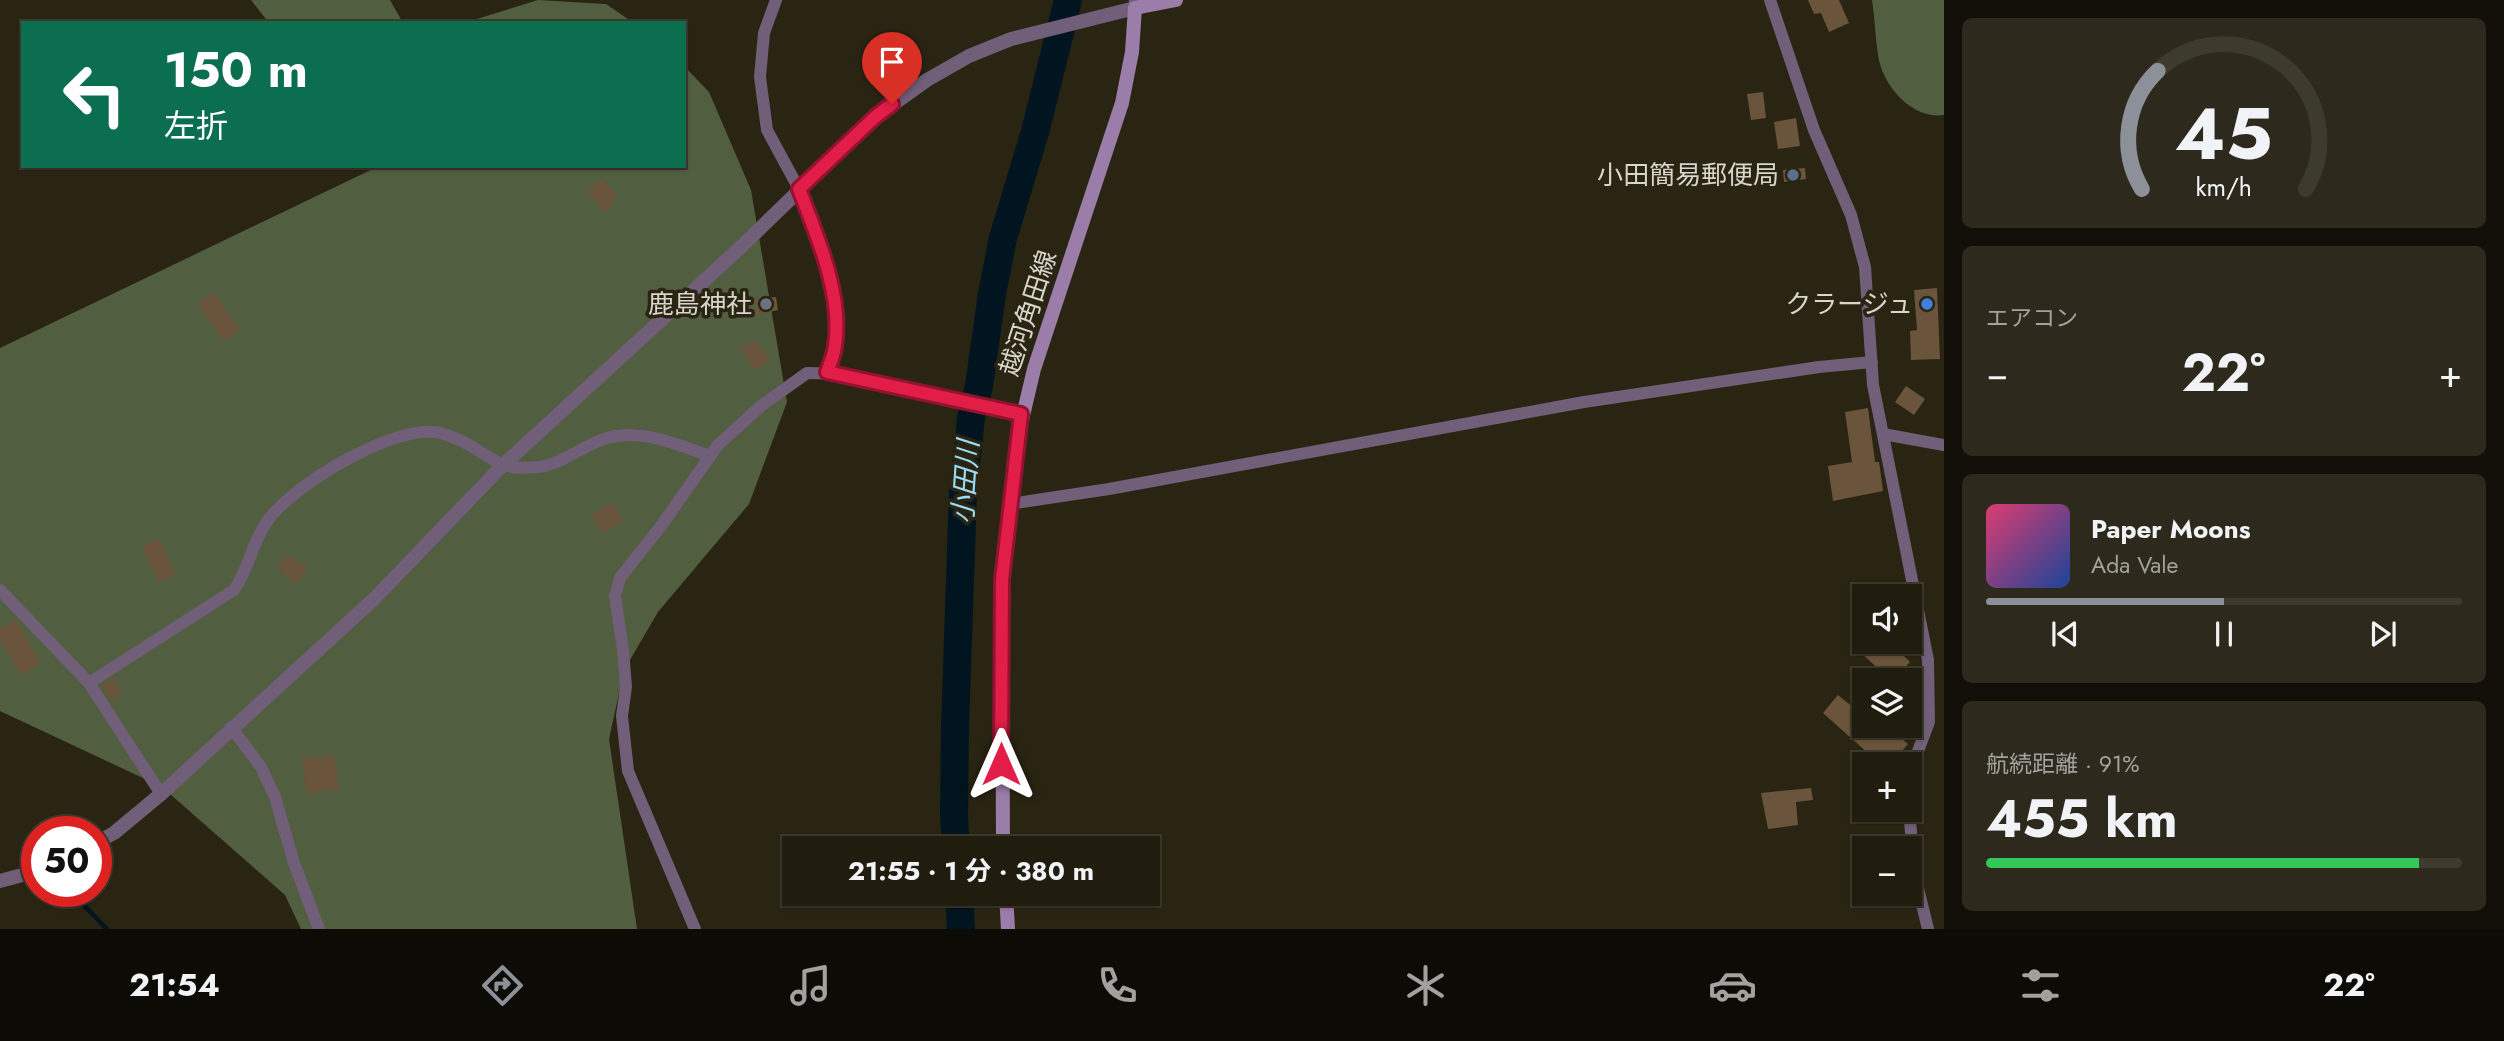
<!DOCTYPE html>
<html lang="ja">
<meta charset="utf-8">
<style>
:root{--surface:#201c0e;--page:#2d291c;--text:#f1f3f6;--muted:#a2a19e;--line:#3d3a2e;--accent:#8c9099}
body{margin:0;font-family:Jost,"Noto Sans JP",sans-serif;background:var(--page);color:var(--text);height:100vh;display:flex;flex-direction:column;font-size:26px;white-space:nowrap}
*{box-sizing:border-box;margin:0}
p{font-size:23px;color:var(--muted)}
.icon{flex:none;width:38px;height:38px;fill:none;stroke:currentColor;stroke-width:2;stroke-linecap:round;stroke-linejoin:round}
.map{position:relative;flex:1;overflow:hidden}
.details{display:flex;flex-direction:column;gap:18px;padding:18px;background:#120f08;width:560px}
.details>*{flex:none}
.banner{position:absolute;left:21px;top:21px;width:665px;height:147px;border-radius:0px;box-shadow:0 2px 5px #0004,0 0 0 2px var(--line);background:#0b6e4f;color:#fff;overflow:hidden}
.tools{position:absolute;left:1852px;top:584px;display:grid;gap:14px}
.tools a{display:grid;place-items:center;width:70px;height:70px;border-radius:0px;background:var(--surface);box-shadow:0 2px 5px #0004,0 0 0 2px var(--line);font-size:35px}
.speed{position:absolute;left:21px;top:816px;display:flex;gap:14px;font-size:35px;font-weight:700;text-align:center}
.speed>*{display:grid;place-content:center;width:91px;height:91px;border-radius:50%;background:var(--surface);box-shadow:0 2px 5px #0004,0 0 0 2px var(--line);line-height:1}
.speed .limit{border:10px solid #d22;background:#fff;color:#111}
.pin{position:absolute;display:grid;place-items:center;width:60px;height:60px;color:#fff;margin:-72px -30px;border-radius:50% 50% 50% 0;rotate:-45deg;box-shadow:0 0 7px #0007}
.pin .icon{rotate:45deg}
.me{position:absolute;width:77px;margin:-38px;rotate:0deg;stroke-linejoin:round;filter:drop-shadow(0 0 5px #0008)}
.turn{display:flex;align-items:center;gap:24px;height:147px;padding:0 28px;font-size:32px}
.turn .icon{width:91px;height:91px;stroke-width:2.5}
.turn b{display:block;font-size:49px;line-height:60px}
.big{font-size:52px;font-weight:700;line-height:1.1}
.details .card{flex:1;display:flex;flex-direction:column;justify-content:center;gap:10px;min-width:0;padding:0 24px;border-radius:10px;background:var(--page)}
.details .dial{align-items:center;gap:0}
.dial svg{height:182px;overflow:visible;fill:none;stroke:var(--line);stroke-width:7;stroke-linecap:round;text-anchor:middle}
.dial text{fill:var(--text);stroke:none}
.song{display:flex;align-items:center;gap:21px}
.cover{width:84px;height:84px;border-radius:10px;background:linear-gradient(135deg,hsl(340 70% 55%),hsl(220 70% 35%))}
.played{height:7px;border-radius:4px;background:linear-gradient(90deg,var(--accent) 50%,var(--line) 50%)}
.keys{display:flex;justify-content:space-around;direction:ltr}
.heat{display:flex;justify-content:space-between;align-items:center;font-size:38px;direction:ltr}
.charge{height:10px;border-radius:5px;background:linear-gradient(90deg,#34c759 91%,var(--line) 0)}
.trip{position:absolute;left:782px;top:836px;width:378px;height:70px;border-radius:0px;background:var(--surface);box-shadow:0 2px 5px #0004,0 0 0 2px var(--line);font-weight:700;line-height:70px;text-align:center}
.dock{display:flex;height:112px;justify-content:space-around;align-items:center;background:#0d0b06;color:var(--muted)}
.dock .icon{width:49px;height:49px}
.dock .on{color:var(--accent)}
.dock b{font-size:32px;color:var(--text)}
main{display:flex;flex:1;min-height:0}
.map>svg:first-child{display:block}
.forest{fill:#515e40}
.lines{fill:none;stroke-linecap:round;stroke-linejoin:round}
.stream{stroke:#00151f;stroke-width:4.5}
.river{stroke:#00151f;stroke-width:28}
.building{fill:#6a543b}
.minor{stroke:#715e79;stroke-width:12}
.tertiary{stroke:#715e79;stroke-width:14}
.secondary{stroke:#9b7da9;stroke-width:14}
.route-casing{stroke:#92132f;stroke-width:18}
.route{stroke:#e11d48;stroke-width:12}
.service-dot{fill:#5c6f8a;stroke:#2a2513;stroke-width:2.5}
.worship-dot{fill:#6b7280;stroke:#2a2513;stroke-width:2.5}
.shop-dot{fill:#3f7fe0;stroke:#2a2513;stroke-width:2.5}
.labels{text-anchor:middle;stroke-width:7;stroke-linejoin:round;paint-order:stroke}
.poi-label{font-size:26px;fill:#d8d5ca;stroke:#2a2513;text-anchor:end}
.street-label{font-size:26px;fill:#d8d5ca;stroke:#2a2513}
.water-label{font-size:28px;font-style:italic;fill:#99ddf8;stroke:#2a2513}
</style>
<main>
<div class="map">
<svg width="1944" height="929" viewBox="0 0 1944 929">
<rect width="100%" height="100%" fill="#2a2513"/>
<path class="forest" d="M251 0H390L403 23H269Z
M538 0 606 4 634 23H464Z
M1872 0H1944V115C1912 120 1882 85 1878 55 1875 37 1875 18 1872 0Z
M684 66 709 92 751 190 787 402 749 504 658 612 624 670 609 739 637 929H301L285 895 162 787 0 711V348L379 166H684Z"/>
<g class="lines">
<path class="stream" d="M70 891 107 929"/>
<path class="river" d="M956 849 954 816 955 727 963 492 971 418 979 386 992 294 1003 238 1035 132 1068 0
M959 894 961 929"/>
</g>
<path class="building" d="M1808 0H1839L1849 23 1829 32 1821 13 1814 14Z
M1763 92 1766 118 1751 120 1747 94Z
M1796 118 1800 146 1778 149 1774 122Z
M1805 168 1806 179 1784 182 1783 170Z
M602 178 617 195 606 214 587 191Z
M1937 288 1940 359 1911 360 1910 331 1917 330 1914 290Z
M213 292 240 330 224 341 198 304Z
M776 297 778 310 756 315 754 299Z
M756 341 770 360 754 370 740 347Z
M1906 386 1925 399 1914 415 1895 402Z
M1868 408 1875 462H1879L1883 491 1833 501 1828 466 1852 462 1845 412Z
M612 502 623 520 603 533 591 515Z
M159 539 176 574 159 582 142 547Z
M289 554 308 570 296 584 277 568Z
M16 620 41 663 20 675 0 639V629Z
M1872 642H1890L1910 662 1892 681 1861 653Z
M113 678 123 693 111 701 101 686Z
M1838 695 1854 708 1864 697V726H1901L1895 733 1908 744 1890 765 1873 750 1869 754 1823 713Z
M334 755 339 789 307 794 302 759Z
M1811 788 1813 800 1796 802 1798 825 1768 829 1761 793Z"/>
<g class="lines">
<path class="minor" d="M776 0 764 33 760 77 767 130 799 189 817 236 834 290 835 345 827 372
M1770 0 1814 130 1851 215 1865 267 1873 385 1928 660 1929 722 1909 775
M1883 434 1944 445
M1009 504 1109 489 1584 402 1819 367 1872 362
M0 590 89 683 161 794
M89 683 234 590C249 569 252 543 266 523 289 487 396 422 440 433 470 441 477 452 501 464 511 469 528 468 538 467 563 464 583 445 607 438 641 428 678 445 710 456
M231 727 261 767 275 797 294 863 319 929
M1909 810 1915 876 1928 929
M695 929 628 771 622 716 626 687 623 650 615 596 620 578 661 526 718 445 762 405 807 373 847 374 962 403 1022 414"/>
<path class="tertiary" d="M96 843 114 833 161 794 374 599 503 465 743 245 875 117 927 80 969 56 1011 39 1135 8 1136 0
M0 881 37 871"/>
<path class="secondary" d="M1003 849 1002 581 1016 445 1034 369 1122 103 1132 52 1135 8 1176 0
M1006 894 1008 929"/>
</g>
<g class="lines">
<defs>
<path id="route" d="M892 104 875 117 799 189C817 236 843 295 835 346 834 355 830 364 827 372L1021 414 1002 580 1001 764"/>
</defs>
<use href="#route" class="route-casing"/>
<use href="#route" class="route"/>
</g>
<circle class="service-dot" cx="1793" cy="175" r="7"/>
<circle class="worship-dot" cx="766" cy="304" r="7"/>
<circle class="shop-dot" cx="1927" cy="304" r="7"/>
<g class="labels">
<g class="poi-label">
<text x="1779" y="184">小田簡易郵便局</text>
<text x="752" y="313">鹿島神社</text>
<text x="1913" y="313">クラージュ</text>
</g>
<g class="street-label">
<text transform="translate(1028 313) rotate(-72)" y="9">越河角田線</text>
</g>
<g class="water-label">
<text transform="translate(965 482) rotate(-86)" y="10">小田川</text>
</g>
</g>
</svg>
<div class="tools">
<a><svg class="icon" aria-label="sound" viewBox="0 0 24 24"><path d="M4 9h4l5-4v14l-5-4H4zM17 9q2 3 0 6"/></svg></a>
<a><svg class="icon" aria-label="layers" viewBox="0 0 24 24"><path d="M12 4l9 5-9 5-9-5zM3 14l9 5 9-5"/></svg></a>
<a>+</a>
<a>−</a>
</div>
<div class="speed"><div class="limit">50</div></div>
<div class="pin" style="left:892px;top:104px;background:#d93025"><svg class="icon" aria-label="arrive" viewBox="0 0 24 24"><path d="M6 21V4h12l-3 4 3 4H6"/></svg></div>
<svg class="me" style="left:1001px;top:764px" viewBox="-20 -20 40 40"><path d="M0-17L14 15 0 8-14 15z" fill="#e11d48" stroke="#fff" stroke-width="4"/></svg>
<div class="trip">21:55 · 1 分 · 380 m</div>
<div class="banner">
<div class="turn"><svg class="icon" aria-label="left" viewBox="0 0 24 24"><path d="M17 20v-9H6M10 6l-5 5 5 5"/></svg><div><b>150 m</b>左折</div></div>
</div>
</div>
<section class="details">
<div class="card dial"><svg viewBox="0 0 100 80">
<path d="M14 69A42 42 0 1 1 86 69"/>
<path d="M14 69A42 42 0 0 1 21 17" stroke="#8c9099"/>
<text x="50" y="56" font-size="32" font-weight="700">45</text>
<text x="50" y="72" font-size="11">km/h</text>
</svg></div>
<div class="card"><p>エアコン</p>
<div class="heat"><a>−</a><b class="big">22°</b><a>+</a></div>
</div>
<div class="card">
<div class="song"><i class="cover"></i><div><b>Paper Moons</b><p>Ada Vale</p></div></div>
<div class="played"></div>
<div class="keys"><svg class="icon" aria-label="previous" viewBox="0 0 24 24"><path d="M18 5L8 12l10 7zM5 5v14"/></svg><svg class="icon" aria-label="pause" viewBox="0 0 24 24"><path d="M8 5v14M16 5v14"/></svg><svg class="icon" aria-label="next" viewBox="0 0 24 24"><path d="M6 5l10 7-10 7zM19 5v14"/></svg></div>
</div>
<div class="card"><p>航続距離 · 91%</p><b class="big">455 km</b><div class="charge"></div></div>
</section>
</main>
<nav class="dock">
<b>21:54</b>
<svg class="icon on" aria-label="directions" viewBox="0 0 24 24"><path d="M12 3l9 9-9 9-9-9zM9 14v-3h6M13 9l2 2-2 2"/></svg>
<svg class="icon" aria-label="music" viewBox="0 0 24 24"><path d="M9 18V5l10-2v13"/><circle cx="6" cy="18" r="3"/><circle cx="16" cy="16" r="3"/></svg>
<svg class="icon" aria-label="phone" viewBox="0 0 24 24"><path d="M5 4h4l2 5-3 2q2 4 5 5l2-3 5 2v4C11 20 4 13 5 4z"/></svg>
<svg class="icon" aria-label="climate" viewBox="0 0 24 24"><path d="M12 3v18M4 7l16 10M4 17L20 7"/></svg>
<svg class="icon" aria-label="car" viewBox="0 0 24 24"><path d="M5 17H2v-5l4-1 3-4h7l3 4 3 1v5h-3M9 17h6M6 11h13"/><circle cx="7" cy="17" r="2"/><circle cx="17" cy="17" r="2"/></svg>
<svg class="icon" aria-label="filters" viewBox="0 0 24 24"><path d="M4 7h16M4 17h16"/><circle cx="9" cy="7" r="2"/><circle cx="15" cy="17" r="2"/></svg>
<b>22°</b>
</nav>
